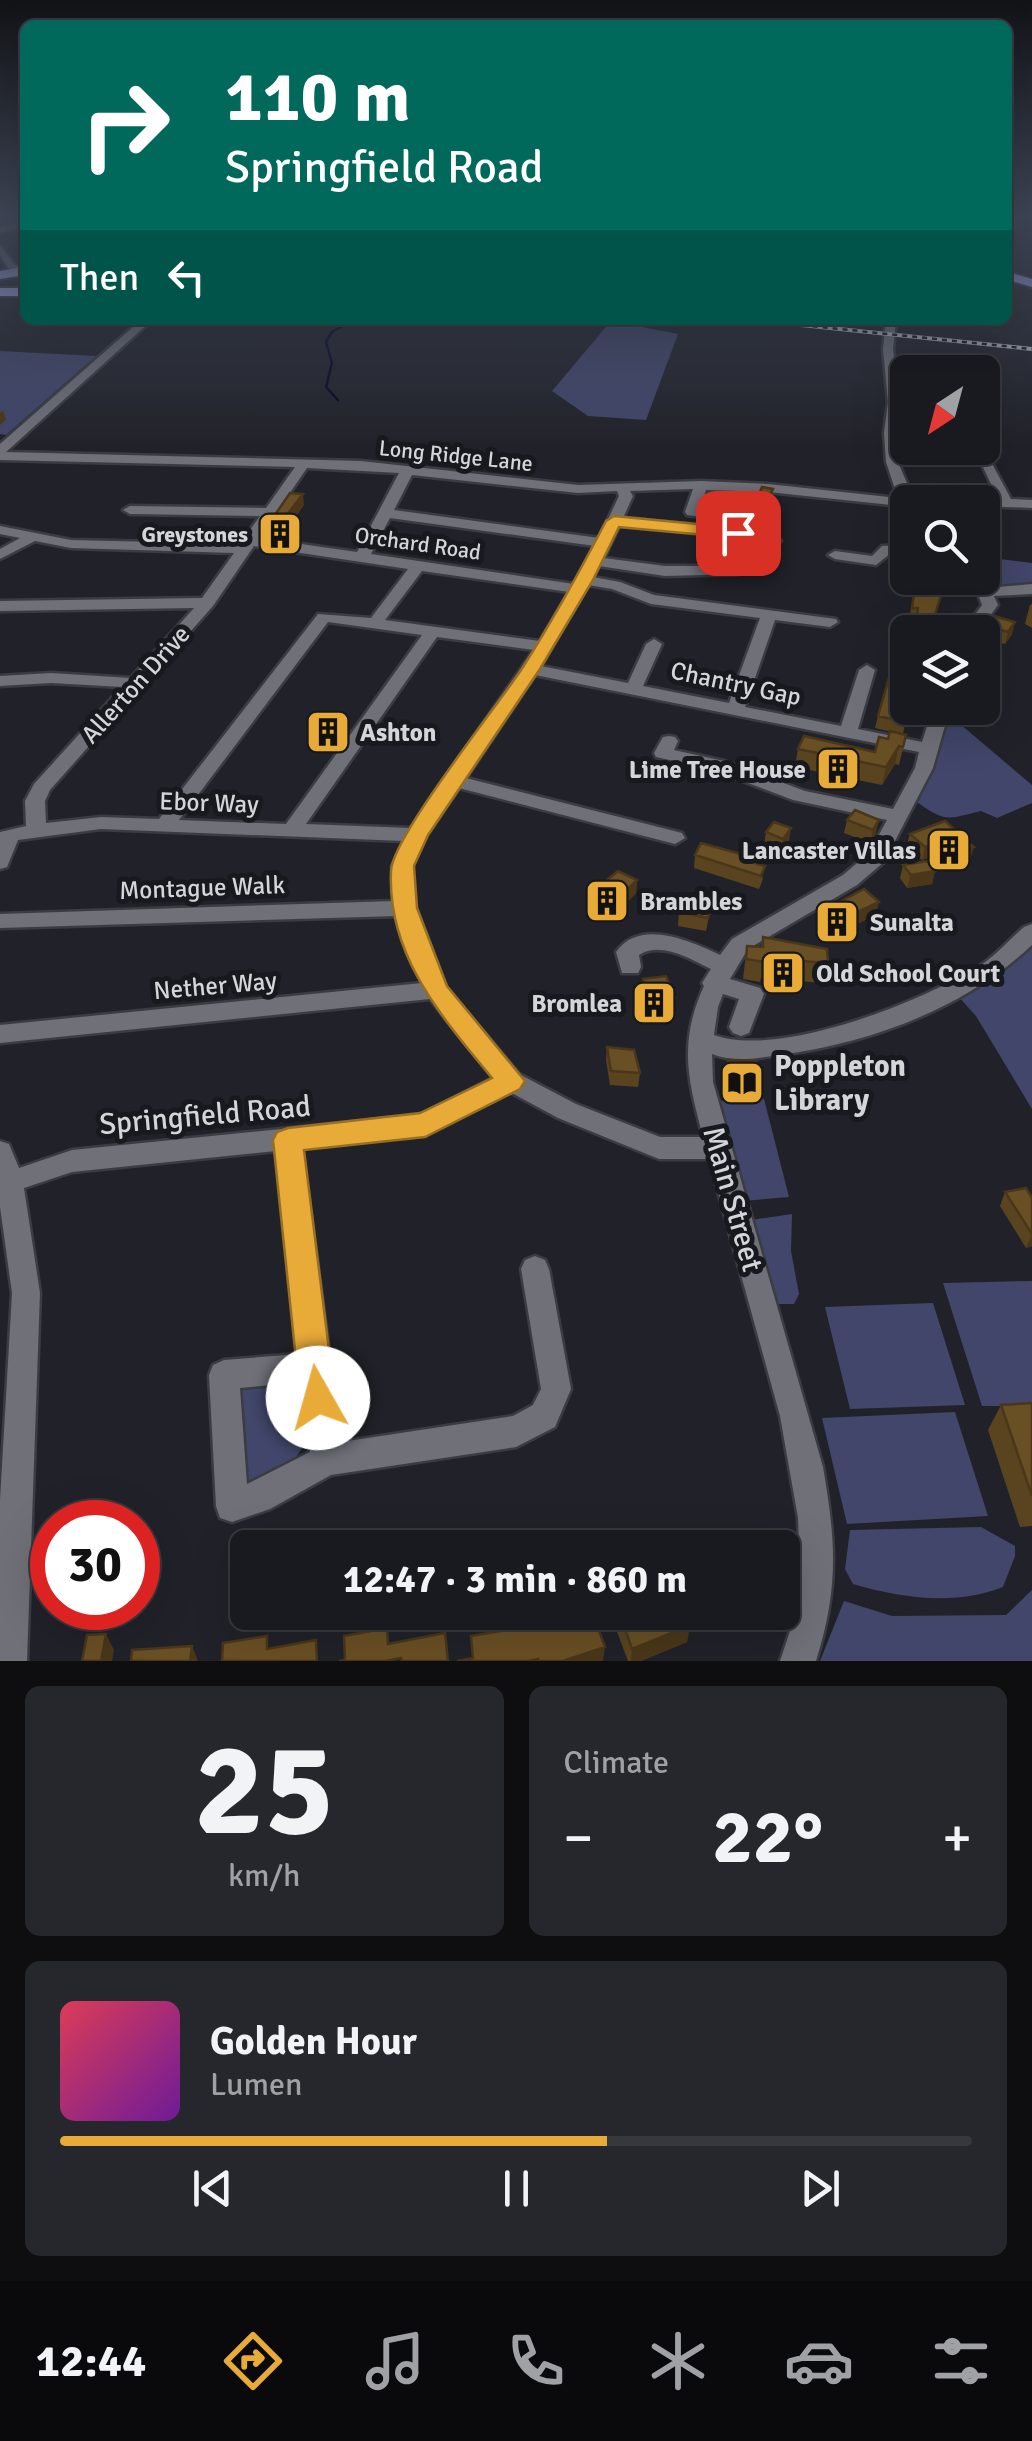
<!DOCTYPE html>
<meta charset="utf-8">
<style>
:root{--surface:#191a1f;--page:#26272c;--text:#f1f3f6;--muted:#9fa1a4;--line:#37383d;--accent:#e9ab38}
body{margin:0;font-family:Signika,sans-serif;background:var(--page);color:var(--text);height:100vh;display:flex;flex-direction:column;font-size:38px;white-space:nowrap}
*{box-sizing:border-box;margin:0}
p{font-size:32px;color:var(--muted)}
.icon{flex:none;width:55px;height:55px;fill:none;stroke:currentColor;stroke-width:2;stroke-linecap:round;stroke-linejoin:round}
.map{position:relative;height:1661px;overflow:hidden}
.side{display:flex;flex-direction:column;gap:25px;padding:25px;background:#0e0e11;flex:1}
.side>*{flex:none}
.top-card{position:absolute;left:20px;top:20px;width:992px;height:305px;border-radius:15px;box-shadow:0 10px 40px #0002,0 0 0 2px var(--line);background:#00695c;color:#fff;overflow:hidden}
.needle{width:65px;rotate:216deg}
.fabs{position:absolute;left:890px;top:355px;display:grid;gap:20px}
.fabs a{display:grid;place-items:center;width:110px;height:110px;border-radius:15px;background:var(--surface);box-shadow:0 10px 40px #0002,0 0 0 2px var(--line);font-size:50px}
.speed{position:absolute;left:30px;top:1500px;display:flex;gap:20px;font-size:50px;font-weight:700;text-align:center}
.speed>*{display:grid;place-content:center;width:130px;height:130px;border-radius:50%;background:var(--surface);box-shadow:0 10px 40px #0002,0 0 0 2px var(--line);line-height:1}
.speed .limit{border:15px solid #d22;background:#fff;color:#111}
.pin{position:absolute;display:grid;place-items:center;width:85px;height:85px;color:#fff;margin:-42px;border-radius:20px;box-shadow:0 5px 15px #0006}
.me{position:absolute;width:110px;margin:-55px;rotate:353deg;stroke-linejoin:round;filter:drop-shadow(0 0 8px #0008)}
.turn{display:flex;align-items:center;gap:35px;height:210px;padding:0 40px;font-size:45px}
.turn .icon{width:130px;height:130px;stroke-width:2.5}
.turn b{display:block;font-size:70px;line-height:85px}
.then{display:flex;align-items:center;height:95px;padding:0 40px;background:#0003;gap:20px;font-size:38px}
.big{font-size:75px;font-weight:700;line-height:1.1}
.side .card{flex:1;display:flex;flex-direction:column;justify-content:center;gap:15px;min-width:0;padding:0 35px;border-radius:15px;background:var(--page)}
.side .dial{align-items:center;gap:0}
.dial b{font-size:130px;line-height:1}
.song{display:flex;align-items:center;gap:30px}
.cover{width:120px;height:120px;border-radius:15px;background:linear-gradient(135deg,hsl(350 70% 55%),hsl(280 70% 35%))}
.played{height:10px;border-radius:5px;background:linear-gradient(90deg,var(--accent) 60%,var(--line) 60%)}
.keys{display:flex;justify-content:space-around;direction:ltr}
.heat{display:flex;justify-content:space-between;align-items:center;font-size:55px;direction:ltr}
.side .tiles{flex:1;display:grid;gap:25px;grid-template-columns:1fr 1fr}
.card:last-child{grid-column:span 2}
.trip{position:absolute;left:230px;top:1530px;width:570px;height:100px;border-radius:15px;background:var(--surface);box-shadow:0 10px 40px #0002,0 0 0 2px var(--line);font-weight:700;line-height:100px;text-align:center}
.tabs{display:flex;height:160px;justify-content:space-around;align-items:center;background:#0a0a0c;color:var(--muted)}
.tabs .icon{width:70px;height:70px}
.tabs .current{color:var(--accent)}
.tabs b{font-size:45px;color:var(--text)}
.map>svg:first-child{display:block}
.green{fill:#41466a}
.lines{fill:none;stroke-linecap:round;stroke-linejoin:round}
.stream{stroke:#060426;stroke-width:2.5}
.minor-casing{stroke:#3b3c41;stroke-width:5}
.highway-casing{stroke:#3b3c41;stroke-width:4}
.minor{fill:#6f7078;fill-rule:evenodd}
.highway{fill:#a9b2f6;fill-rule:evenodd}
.rail-casing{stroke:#babbc0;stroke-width:4}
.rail{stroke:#18191f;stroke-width:2.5;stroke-dasharray:5;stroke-linecap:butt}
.wall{fill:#5a441f}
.shaded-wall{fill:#4a3719}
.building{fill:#694f24;stroke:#4a3719;stroke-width:2.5}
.route{fill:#e9ab38;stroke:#976f24;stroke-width:2.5}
.labels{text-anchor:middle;stroke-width:10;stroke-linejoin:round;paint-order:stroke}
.far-street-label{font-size:22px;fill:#d4d5d9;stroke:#18191f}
.far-poi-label{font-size:22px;font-weight:bold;fill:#d4d5d9;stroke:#18191f;text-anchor:end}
.street-label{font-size:25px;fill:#d4d5d9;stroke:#18191f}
.poi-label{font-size:25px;font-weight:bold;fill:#d4d5d9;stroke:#18191f;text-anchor:start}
.near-poi-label{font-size:30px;font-weight:bold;fill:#d4d5d9;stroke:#18191f;text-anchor:start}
.near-street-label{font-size:30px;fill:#d4d5d9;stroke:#18191f}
</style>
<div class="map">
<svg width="1032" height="1661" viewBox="0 0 1032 1661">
<rect width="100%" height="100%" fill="#212229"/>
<path class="green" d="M611 321 678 334 646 420 588 416 552 391Z
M0 351 96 356 6 435 0 434Z
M983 557 1032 563V587C1009 591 992 591 972 578H982Z
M947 713 1032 785V803L997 818 981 811C948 819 946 823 917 802L938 754Z
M1030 946 1032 948V1109L976 1016 958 996Z
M764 1099 789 1197 743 1201 717 1101Z
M792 1214 791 1251 799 1294 794 1304H778L751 1220Z
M1032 1281V1406H982L943 1283Z
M933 1303 965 1405 850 1409 825 1307Z
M276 1383 302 1400C320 1443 289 1479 246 1484L227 1395 242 1386Z
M955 1412 988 1516 847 1524 822 1418Z
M981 1527 1015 1546V1556L1003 1587C956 1606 901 1598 853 1584L845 1569 850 1530Z
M1032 1590V1661H820L844 1601 892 1616 1006 1615Z"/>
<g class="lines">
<path class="stream" d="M338 400 326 387 332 363 326 342 332 332 353 320"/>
<defs>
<path id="minor" d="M1018 216H1029L1008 225V220Z
M25 221V227L0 233V227Z
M0 245 15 265 25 268V274L9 269 0 255Z
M141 320H152L6 452 361 461 578 485 701 481 768 484 898 498 886 462 884 433 888 402 883 349 886 320H896L893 349 900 402 896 433 898 462 915 502H908V510L901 506 768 492 706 490 700 509 747 515V521L742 522 687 515 685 512 693 489 630 491 633 496 623 518 737 529 781 541 774 545 737 537 619 526 604 558 665 566H739L746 570 739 574 665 576 599 566 593 577 620 582 654 595 836 619 838 622 830 627 775 620 745 707 841 726 859 670 867 665 875 670 858 729 922 742 933 708H950L933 768 884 862 857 885 748 949 730 979 760 988 764 994 749 1033 741 1036 733 1033 729 1027 739 999 723 994 718 1007 714 1035C779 1059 927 1000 984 963 998 953 1011 938 1024 927L1032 924V945C965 1008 871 1043 780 1055 755 1058 736 1063 712 1054L713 1082 823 1467C836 1543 839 1587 816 1661H780L795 1616 800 1568 798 1518 780 1416 709 1159H659L558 1118 510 1092 425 1135 302 1148 341 1442 513 1416 533 1405 541 1389 521 1269 525 1260 535 1256 545 1260 549 1269 571 1389 555 1427 516 1447 331 1475 270 1509 232 1522 220 1518 216 1506 209 1375 213 1365 224 1360 299 1354 276 1151 72 1172 24 1188 40 1293 27 1661H0V1500L12 1293 0 1207V1141L9 1144 19 1168 72 1150 421 1115 493 1078 430 999 0 1043V1025L422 983 397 916 0 928V914L394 901 392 866 404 841 101 829 18 840 7 867 0 869V832L26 826 25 801 34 784 122 687 51 683 0 686V676L51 673 131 678 194 608 0 611V601L202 598 234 553 71 548 35 541 0 559V549L20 538 0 534V526L71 540 240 544 260 516 130 514 123 510 130 506 266 508 295 467 0 460V444ZM307 468 399 473 357 552 259 538ZM412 475 578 493 617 491 619 496 599 538 394 510ZM390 518 595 546 574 584 371 554ZM254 546 408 569 371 618 318 614 159 819 101 817 46 823 45 801 50 790 213 606ZM422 571 569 592 540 641 385 620ZM588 585 612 589 651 604 760 618 729 703 643 686 662 644 654 639 646 644 628 683 541 666ZM328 622 422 635 286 824 179 820ZM437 637 534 650 411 828 306 824ZM535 675 919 752 915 768 893 809 805 791 724 761 674 750 678 741 675 737 669 736 663 737 654 753 656 757 711 769 793 800 887 820 869 853 843 875 732 939 720 955C690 941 640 918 616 952L622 973H638L641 967 639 955C661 941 690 959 711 969L702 983 704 986C678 1043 688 1080 703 1137H660L576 1104 519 1074 446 987 416 908 412 866 427 835 459 788 675 844 685 838 682 833 466 778ZM302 1382 310 1452 247 1484 240 1388Z
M982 445 1011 499 1032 500V508L982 506V502H973L979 498 998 499 974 448H982Z
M908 545V553H891L876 565 835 559 828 555 835 551 872 556 882 546Z
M958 578H976L998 587 1032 584V594L994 596 998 605 978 632H962L982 605 976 589Z"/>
<path id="highway" d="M25 267V275L0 279V271Z
M1008 272 1032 279V287L1008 280Z
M0 288H25V296H0Z"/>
</defs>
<use href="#minor" class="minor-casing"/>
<use href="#highway" class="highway-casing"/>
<use href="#minor" class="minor"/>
<use href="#highway" class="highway"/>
<defs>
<path id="rail" d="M753 320 1032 349"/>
</defs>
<use href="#rail" class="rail-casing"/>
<use href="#rail" class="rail"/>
</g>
<path class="wall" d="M757 499H771L767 511 756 510Z
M304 505 291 523V527L285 538 270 536 268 525Z
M916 580 941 595 931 631 914 628 915 621 909 620Z
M1032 604V628L1025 624 1030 605Z
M980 624 1012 634 1005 644 982 638V632H977Z
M908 708 903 734 906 735 899 765 895 764 882 785 795 767 798 749 875 752 888 739 892 732 875 728 878 716Z
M340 717 341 730 334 739 315 735 314 723Z
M855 810 876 833 870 843 844 833 847 820Z
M945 821 970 860 958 865 943 852 922 860 906 847 910 834Z
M766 832 789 841 781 852 764 845Z
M695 855 759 859 758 864 763 879 759 889 694 868Z
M903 865 935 871 932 884 907 888 900 878Z
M637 880 636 893 613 917 590 906 591 893Z
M711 906 706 931 678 926 679 912Z
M821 912 876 915 831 936 819 925Z
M763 937 828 963 823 983 761 978 760 982 743 979 747 946 761 947Z
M643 979 675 998 673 1011 648 1015 641 992Z
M607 1047 640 1073 638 1087 610 1085 606 1060Z
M728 1060 760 1082 758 1096H730L726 1074Z
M1005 1192 1032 1198V1246L1026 1248 1000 1206Z
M1032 1403V1526L1020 1527 988 1430 1001 1405Z
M618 1612 687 1642 641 1661H628L616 1629Z"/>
<path class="shaded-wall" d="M9 216H25V218L10 221Z
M15 223H25V234L18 235Z
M3 410 6 420 0 425V413Z
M303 494 304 505 291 523V527L285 538 283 526 286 516Z
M1015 622 1012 634 1005 644 1008 632Z
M340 717 341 730 334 739 333 726Z
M899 746 895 764 882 785 886 767Z
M879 820 876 833 870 843 873 830Z
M791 828 789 841 781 852 783 839Z
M947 839 943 852 922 860 925 847Z
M974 847 970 860 958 865 961 852Z
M935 871 932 884 907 888 911 875Z
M637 880 636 893 613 917 614 903Z
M879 902 876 915 831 936 834 923Z
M1032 1234V1246L1026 1248Z
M691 1625 687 1642 641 1661H631L632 1649Z
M106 1634 114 1650 112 1661H101Z
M192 1646 198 1661H190Z
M605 1647 603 1661H563Z"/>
<path class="building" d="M762 487 773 489 768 500 757 499Z
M290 493 303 494 286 516H290L283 526 268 525Z
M916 580 939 582 941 595 934 618 917 616 918 608H912Z
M990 615 1015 622 1008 632 980 624Z
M908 650V708L906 722 878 716 891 671H899Z
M321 714 340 717 333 726 314 723Z
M890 731 906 735 903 747 899 746 886 767 798 749 804 736 875 752 879 737 888 739Z
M855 810 879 820 873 830 847 820Z
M945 821 974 847 961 852 947 839 925 847 910 834Z
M774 822 791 828 783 839 766 832Z
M701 843 759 859 757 864 765 866 761 876 695 855Z
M927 861 935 871 911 875 903 865Z
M618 871 637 880 614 903 591 893Z
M864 889 879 902 834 923 821 912Z
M684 896 711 906 708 918 679 912Z
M763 937 827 949 828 963 764 958V962L746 959 747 946 763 947Z
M666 976 675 998 649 1001 643 979Z
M607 1047 634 1050 640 1073 611 1071Z
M728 1060 756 1061 760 1082H732Z
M1026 1188 1032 1198V1234L1005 1192Z
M1032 1403V1496L1001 1405Z
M560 1612H592L605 1647 563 1661H538V1659L528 1661H457L473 1658 471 1636 524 1627Z
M619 1612H686L691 1625 632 1649Z
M387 1628 388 1644 445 1633 448 1661H402L401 1658 386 1661H339L345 1660 344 1636Z
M106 1634 101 1661H82L87 1635Z
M267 1636V1649L316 1640 317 1661H222L223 1643Z
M192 1646 190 1661H131L132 1650Z"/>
<linearGradient id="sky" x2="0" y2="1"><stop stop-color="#121317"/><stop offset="0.48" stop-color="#3d4454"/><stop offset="1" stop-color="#3d4454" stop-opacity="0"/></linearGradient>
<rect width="1032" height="448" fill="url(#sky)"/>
<path class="route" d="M614 516 738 528 746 533 738 538 619 527 593 580 540 669 428 835 414 866 417 908 447 986 525 1081 520 1089 425 1137 304 1150 335 1398 330 1410 318 1415 305 1410 300 1398 273 1140 277 1132 288 1128 420 1113 492 1078C442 1017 387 956 391 871 392 837 499 704 523 667 553 620 580 571 606 521Z"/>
<defs>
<symbol id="building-square" viewBox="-11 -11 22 22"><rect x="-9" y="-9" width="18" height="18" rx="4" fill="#e9ab38" stroke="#18191f"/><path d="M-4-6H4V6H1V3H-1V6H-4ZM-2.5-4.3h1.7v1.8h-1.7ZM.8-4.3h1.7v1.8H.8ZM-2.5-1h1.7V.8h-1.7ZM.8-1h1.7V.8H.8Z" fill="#111"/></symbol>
<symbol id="library-square" viewBox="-11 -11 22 22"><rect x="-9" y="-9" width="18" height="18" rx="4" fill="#e9ab38" stroke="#18191f"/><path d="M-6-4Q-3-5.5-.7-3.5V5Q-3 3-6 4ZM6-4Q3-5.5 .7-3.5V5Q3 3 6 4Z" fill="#111"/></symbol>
</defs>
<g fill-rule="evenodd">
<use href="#building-square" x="255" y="509" width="50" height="50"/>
<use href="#building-square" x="303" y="707" width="50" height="50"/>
<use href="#building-square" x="813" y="744" width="50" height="50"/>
<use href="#building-square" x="924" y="825" width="50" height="50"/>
<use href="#building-square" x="582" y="876" width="50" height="50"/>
<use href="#building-square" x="812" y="897" width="50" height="50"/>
<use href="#building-square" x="758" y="948" width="50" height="50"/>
<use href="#building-square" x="629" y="978" width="50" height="50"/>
<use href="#library-square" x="717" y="1058" width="50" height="50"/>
</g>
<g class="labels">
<g class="far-street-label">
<text transform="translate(456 455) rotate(6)" y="8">Long Ridge Lane</text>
<text transform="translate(418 543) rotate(8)" y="8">Orchard Road</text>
</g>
<g class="far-poi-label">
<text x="248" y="542">Greystones</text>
</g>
<g class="street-label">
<text transform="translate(736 683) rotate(12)" y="9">Chantry Gap</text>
<text transform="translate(135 684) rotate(-48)" y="9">Allerton Drive</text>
<text transform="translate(209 802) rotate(2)" y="9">Ebor Way</text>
<text transform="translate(202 887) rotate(-2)" y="9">Montague Walk</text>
<text transform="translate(215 985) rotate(-5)" y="9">Nether Way</text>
</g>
<g class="poi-label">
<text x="360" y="741">Ashton</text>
<text x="806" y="778" text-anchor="end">Lime Tree House</text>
<text x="916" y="859" text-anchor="end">Lancaster Villas</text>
<text x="640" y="910">Brambles</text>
<text x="870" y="931">Sunalta</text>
<text x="816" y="982">Old School Court</text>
<text x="622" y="1012" text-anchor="end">Bromlea</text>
</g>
<g class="near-poi-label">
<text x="774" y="1076">Poppleton<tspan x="774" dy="34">Library</tspan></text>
</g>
<g class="near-street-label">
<text transform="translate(205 1115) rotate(-5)" y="10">Springfield Road</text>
<text transform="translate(733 1199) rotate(74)" y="10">Main Street</text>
</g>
</g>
</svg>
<div class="fabs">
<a><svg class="needle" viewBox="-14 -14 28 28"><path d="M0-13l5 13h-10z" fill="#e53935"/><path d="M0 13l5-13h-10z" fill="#9fa1a4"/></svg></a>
<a><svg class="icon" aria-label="search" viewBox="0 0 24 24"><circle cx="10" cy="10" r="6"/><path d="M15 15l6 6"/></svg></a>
<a><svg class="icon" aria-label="layers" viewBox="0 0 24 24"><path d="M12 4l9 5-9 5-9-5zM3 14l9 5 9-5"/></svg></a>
</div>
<div class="speed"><div class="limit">30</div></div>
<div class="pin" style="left:738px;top:533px;background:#d93025"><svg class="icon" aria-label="arrive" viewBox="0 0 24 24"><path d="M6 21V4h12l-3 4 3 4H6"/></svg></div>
<svg class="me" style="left:318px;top:1398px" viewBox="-20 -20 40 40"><circle r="19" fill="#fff"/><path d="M0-13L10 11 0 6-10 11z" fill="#e9ab38"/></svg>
<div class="trip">12:47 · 3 min · 860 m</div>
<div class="top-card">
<div class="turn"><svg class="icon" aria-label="right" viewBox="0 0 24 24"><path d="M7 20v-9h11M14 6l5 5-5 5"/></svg><div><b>110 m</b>Springfield Road</div></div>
<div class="then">Then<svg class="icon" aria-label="left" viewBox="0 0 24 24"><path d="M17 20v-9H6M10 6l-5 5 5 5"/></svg></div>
</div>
</div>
<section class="side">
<div class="tiles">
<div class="card dial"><b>25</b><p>km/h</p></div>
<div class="card"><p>Climate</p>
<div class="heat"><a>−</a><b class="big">22°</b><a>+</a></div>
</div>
<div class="card">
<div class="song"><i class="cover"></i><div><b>Golden Hour</b><p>Lumen</p></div></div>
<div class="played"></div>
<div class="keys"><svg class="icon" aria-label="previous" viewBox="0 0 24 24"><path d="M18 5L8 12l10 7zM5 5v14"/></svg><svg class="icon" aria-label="pause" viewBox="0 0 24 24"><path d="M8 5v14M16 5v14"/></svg><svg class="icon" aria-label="next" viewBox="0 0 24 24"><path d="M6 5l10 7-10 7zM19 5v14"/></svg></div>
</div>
</div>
</section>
<nav class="tabs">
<b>12:44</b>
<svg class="icon current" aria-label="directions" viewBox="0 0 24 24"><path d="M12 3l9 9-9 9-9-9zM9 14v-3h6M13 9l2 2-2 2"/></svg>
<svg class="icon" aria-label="music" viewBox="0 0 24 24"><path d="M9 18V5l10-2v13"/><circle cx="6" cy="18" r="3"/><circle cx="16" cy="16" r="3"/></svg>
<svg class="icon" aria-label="phone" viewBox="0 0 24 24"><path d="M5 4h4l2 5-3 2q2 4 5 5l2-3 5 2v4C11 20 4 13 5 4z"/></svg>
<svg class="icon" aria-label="climate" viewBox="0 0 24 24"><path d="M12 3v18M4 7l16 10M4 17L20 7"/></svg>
<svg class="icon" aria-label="car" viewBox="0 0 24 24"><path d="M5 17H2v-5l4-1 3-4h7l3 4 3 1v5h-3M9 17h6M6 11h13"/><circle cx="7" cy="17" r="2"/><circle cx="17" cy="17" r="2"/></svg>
<svg class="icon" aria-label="filters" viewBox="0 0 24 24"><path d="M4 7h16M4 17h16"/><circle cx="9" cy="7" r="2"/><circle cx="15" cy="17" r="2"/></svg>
</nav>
